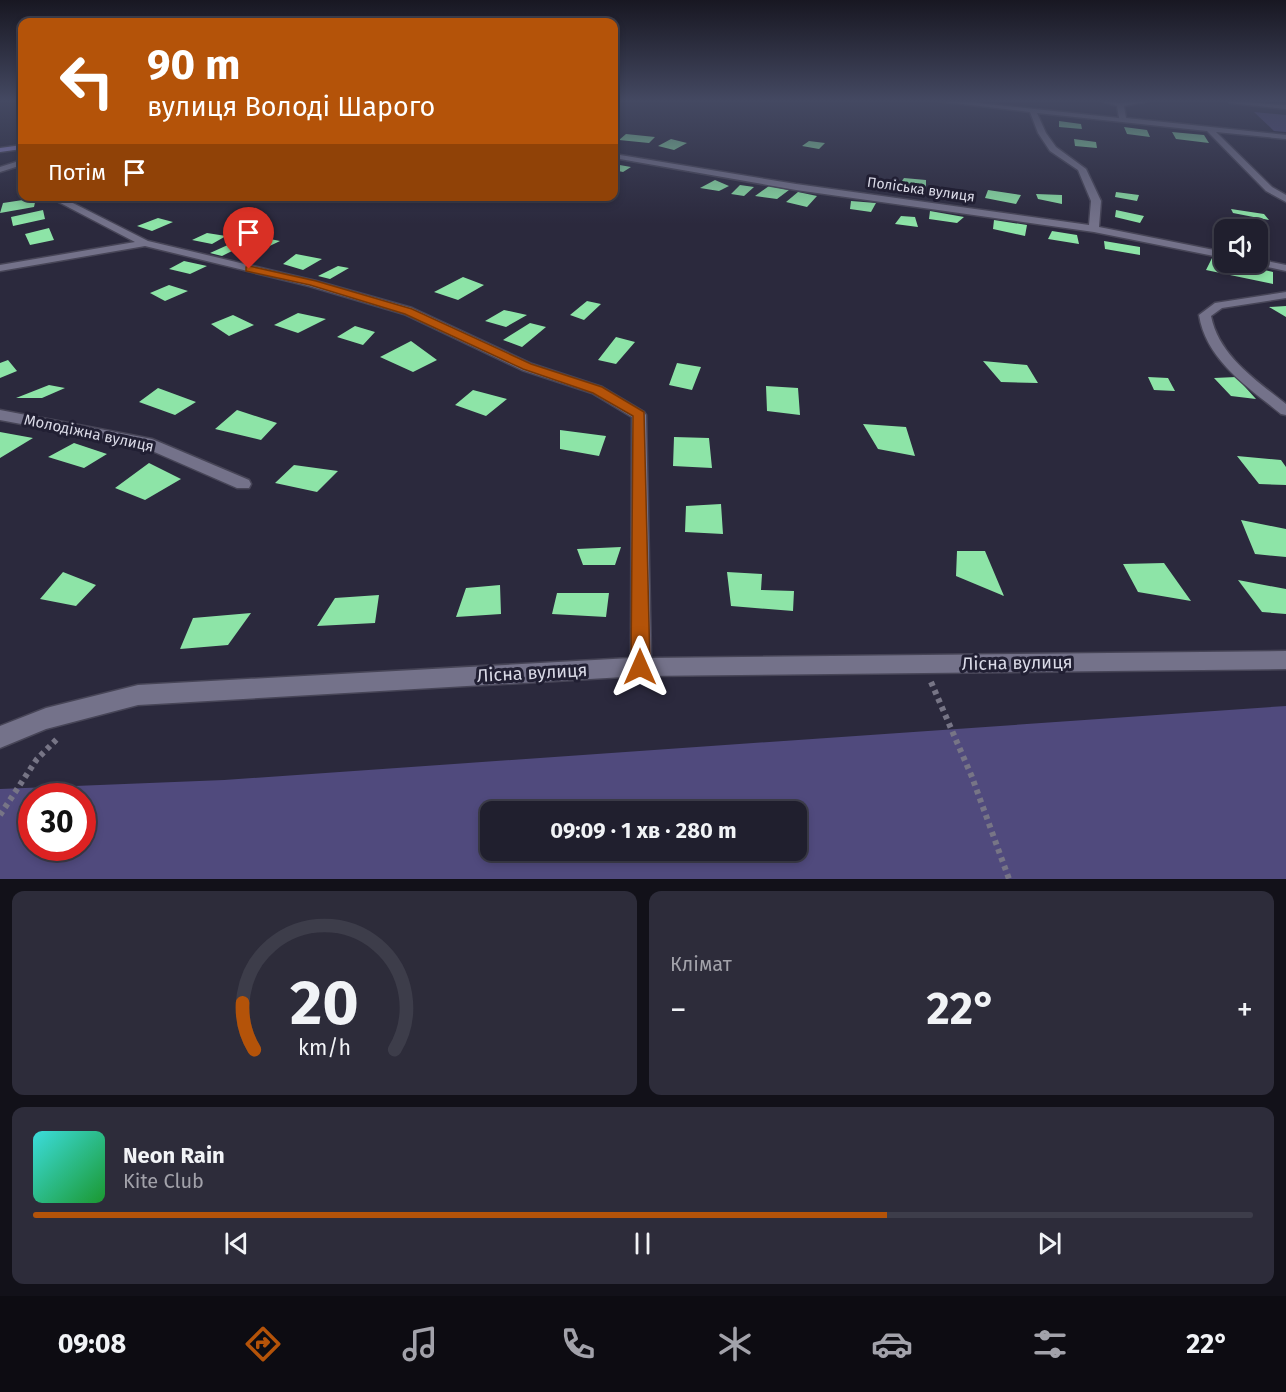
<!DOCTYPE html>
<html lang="uk">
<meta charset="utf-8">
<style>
:root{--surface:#201f2e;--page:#2d2c3a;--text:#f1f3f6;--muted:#a2a2aa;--line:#3d3d4a;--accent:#b45309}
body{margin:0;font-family:"Fira Sans",sans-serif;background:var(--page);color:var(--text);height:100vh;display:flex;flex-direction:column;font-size:22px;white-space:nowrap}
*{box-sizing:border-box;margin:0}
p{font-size:20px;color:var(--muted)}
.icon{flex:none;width:33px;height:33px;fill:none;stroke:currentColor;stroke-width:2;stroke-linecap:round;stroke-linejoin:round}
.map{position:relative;height:879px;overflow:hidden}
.details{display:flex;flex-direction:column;gap:12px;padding:12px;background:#121119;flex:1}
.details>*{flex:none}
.guide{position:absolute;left:18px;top:18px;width:600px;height:183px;border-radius:12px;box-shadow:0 3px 9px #0003,0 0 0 2px var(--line);background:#b45309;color:#fff;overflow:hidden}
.tools{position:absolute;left:1214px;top:219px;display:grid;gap:12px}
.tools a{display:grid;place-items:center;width:54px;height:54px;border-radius:12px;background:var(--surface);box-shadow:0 3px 9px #0003,0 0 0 2px var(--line);font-size:30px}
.speed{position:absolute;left:18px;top:783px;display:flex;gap:12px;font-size:30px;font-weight:700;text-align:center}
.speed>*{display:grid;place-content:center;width:78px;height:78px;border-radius:50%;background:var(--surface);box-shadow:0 3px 9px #0003,0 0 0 2px var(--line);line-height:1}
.speed .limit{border:9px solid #d22;background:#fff;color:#111}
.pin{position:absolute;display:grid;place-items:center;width:51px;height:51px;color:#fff;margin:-62px -26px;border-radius:50% 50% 50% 0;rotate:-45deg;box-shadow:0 0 6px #0007}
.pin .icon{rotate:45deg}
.me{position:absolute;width:66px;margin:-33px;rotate:0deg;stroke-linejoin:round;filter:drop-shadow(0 0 4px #0008)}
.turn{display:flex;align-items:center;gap:21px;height:126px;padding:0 30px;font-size:27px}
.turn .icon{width:78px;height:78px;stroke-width:2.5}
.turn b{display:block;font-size:42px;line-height:51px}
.then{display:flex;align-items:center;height:57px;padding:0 30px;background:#0003;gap:12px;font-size:22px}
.big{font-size:45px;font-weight:700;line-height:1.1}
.details .card{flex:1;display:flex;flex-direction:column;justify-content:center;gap:9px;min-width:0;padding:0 21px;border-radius:12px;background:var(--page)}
.details .dial{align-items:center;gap:0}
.dial svg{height:156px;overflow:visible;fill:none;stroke:var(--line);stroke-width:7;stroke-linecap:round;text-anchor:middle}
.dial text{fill:var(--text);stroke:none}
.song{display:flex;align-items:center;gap:18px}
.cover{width:72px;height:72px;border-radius:9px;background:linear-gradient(135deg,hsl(180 70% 55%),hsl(130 70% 35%))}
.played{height:6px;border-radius:3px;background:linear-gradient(90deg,var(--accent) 70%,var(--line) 70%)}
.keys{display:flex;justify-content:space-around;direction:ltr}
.heat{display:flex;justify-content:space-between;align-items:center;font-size:33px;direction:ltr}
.details .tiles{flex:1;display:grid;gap:12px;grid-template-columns:1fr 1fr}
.card:last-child{grid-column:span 2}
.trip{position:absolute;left:480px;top:801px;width:327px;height:60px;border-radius:12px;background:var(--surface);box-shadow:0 3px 9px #0003,0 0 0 2px var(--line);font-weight:700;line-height:60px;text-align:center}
.menu{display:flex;height:96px;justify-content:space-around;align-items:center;background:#0d0c12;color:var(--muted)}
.menu .icon{width:42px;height:42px}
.menu .selected{color:var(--accent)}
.menu b{font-size:27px;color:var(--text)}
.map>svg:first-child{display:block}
.green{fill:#504a7d;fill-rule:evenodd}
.building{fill:#8de4a7}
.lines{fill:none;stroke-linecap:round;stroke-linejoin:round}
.minor-casing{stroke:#474557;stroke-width:3}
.major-casing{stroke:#474557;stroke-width:3}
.path{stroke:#777586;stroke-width:6;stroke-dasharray:4.5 4.5;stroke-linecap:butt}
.minor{fill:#74728a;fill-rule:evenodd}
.major{fill:#8b83c2;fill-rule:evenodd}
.route{fill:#b45309;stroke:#753606;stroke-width:1.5}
.labels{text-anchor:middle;stroke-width:6;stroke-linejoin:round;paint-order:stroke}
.far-street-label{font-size:14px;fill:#dadae7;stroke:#211f33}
.street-label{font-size:15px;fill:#dadae7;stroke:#211f33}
.near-street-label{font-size:18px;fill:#dadae7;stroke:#211f33}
</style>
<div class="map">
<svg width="1286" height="879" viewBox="0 0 1286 879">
<rect width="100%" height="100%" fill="#2b293d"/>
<path class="green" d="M1254 112 1286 115V132L1274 131Z
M1286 706V879H0V789L224 780ZM32 796H82V848H32ZM490 812H796V850H490Z"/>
<path class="building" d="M1059 121 1081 124 1082 129 1059 127Z
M1124 127 1147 130 1150 137 1127 134Z
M1172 132 1204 135 1209 143 1176 139Z
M626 134 655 137 649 143 619 140Z
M671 139 687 143 674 150 658 146Z
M1074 139 1096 142 1097 148 1075 146Z
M809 141 825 143 819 149 802 146Z
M614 164 631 167 623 172 614 170Z
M904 178 926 180V189L899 185Z
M715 180 729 186 719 191 700 188Z
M740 185 754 187 744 196 731 194Z
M769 186 789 190 777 199 755 196Z
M988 190 1021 195 1016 204 985 198Z
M798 192 817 196 807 207 786 202Z
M1116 192 1139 195 1137 201 1115 197Z
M1036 194 1062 195V204L1038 199Z
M36 198 34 207 0 213 3 203Z
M851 201 876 203 871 212 850 209Z
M1231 209 1264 214 1269 220 1233 213Z
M43 210 45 219 13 226 11 217Z
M1116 210 1144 216 1140 223 1115 217Z
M930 211 964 217 957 223 929 219Z
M901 216 915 217 918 227 895 224Z
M158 218 173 222 152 231 137 226Z
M994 220 1027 225 1025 236 993 229Z
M49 228 54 240 30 245 25 234Z
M1052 231 1077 235 1079 244 1048 239Z
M207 233 226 236 212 244 192 240Z
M270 239 280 241 253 254 245 251Z
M1104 241 1140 247V255L1105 249Z
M230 244 242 246 222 256 210 253Z
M296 254 322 259 303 270 283 264Z
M1212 258 1273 272V284L1206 270Z
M184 261 207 266 190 274 169 269Z
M338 266 349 268 330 279 318 276Z
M463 277 484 285 458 300 434 292Z
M169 285 188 291 165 301 150 293Z
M587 301 601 304 584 320 570 315Z
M1286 306V317L1269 307Z
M504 310 527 315 506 327 485 321Z
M298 313 326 319 298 333 274 325Z
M233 315 254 325 229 336 211 324Z
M530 323 546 327 522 347 503 340Z
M355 326 375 332 363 345 337 337Z
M616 337 635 342 616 364 598 360Z
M411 341 437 360 413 372 380 357Z
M8 360 17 371 0 378V363Z
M983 361 1027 365 1038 383 1001 382Z
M677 363 701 367 692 390 669 385Z
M1148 377 1168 378 1175 391 1154 390Z
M1236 377 1256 399 1231 396 1214 378Z
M49 385 65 388 42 398H16Z
M766 386 798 388 800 415 767 411Z
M158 388 196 402 175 415 139 402Z
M473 390 507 399 486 416 455 405Z
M237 410 277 423 261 440 215 429Z
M863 424 906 427 915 456 878 449Z
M560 430 606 436 599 456 560 449Z
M0 432 33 438 0 458Z
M674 437 709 438 712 468 673 466Z
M74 443 107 454 84 468 48 457Z
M1237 456 1281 460 1286 467V485L1259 484Z
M149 463 181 479 145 500 115 488Z
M294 465 338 471 317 492 275 483Z
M721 504 723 534 685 532 686 506Z
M1241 520 1286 529V557L1255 554Z
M621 547 615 565H583L577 549Z
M957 551H985L1004 596 956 576Z
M1164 563 1191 601 1138 592 1123 564Z
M63 572 96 585 76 606 40 599Z
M727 572 762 574 761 590 794 591 793 611 731 606Z
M1238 580 1286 589V614L1262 612Z
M500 585 501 614 456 617 466 588Z
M557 593H609L606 617 552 614Z
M379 595 375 623 317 626 335 598Z
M251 613 228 645 180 649 193 618Z"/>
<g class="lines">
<defs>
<path id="minor" d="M937 101H960L1119 118 1117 106 1101 101 1120 103 1149 101 1124 106 1126 118 1286 135V139L1216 132 1272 187 1286 195V202L1266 191 1207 131 1037 113 1046 133 1056 147 1086 169 1101 201 1099 227 1224 252V258L1094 232 796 190 614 158V154L796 184 1089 225 1091 201 1078 170 1050 151 1038 133 1030 112Z
M1227 101 1286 105V109L1230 103Z
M22 160V165L0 172V167Z
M47 196H59L148 241 316 281 412 308 532 364 602 387 644 412 646 415 651 658 1286 651V669L641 676 138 705 46 729 0 748V726L46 708 138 685 631 658 632 417 592 393 522 370 404 314 309 286 145 246 0 271V265L135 242Z
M1257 259 1286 265V271L1253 264 1252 262H1257Z
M1286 292V298L1222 308 1211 316C1219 356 1256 380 1286 404V415L1281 414C1248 387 1206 360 1199 315L1215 303Z
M0 410 152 439 249 480 251 484 249 488H237L143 447 0 420Z"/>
<path id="major" d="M22 145V149L0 152V148Z"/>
</defs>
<use href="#minor" class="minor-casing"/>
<use href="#major" class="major-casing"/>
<path class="path" d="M931 682 972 777 1009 879
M0 815 37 759 59 737"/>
<use href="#minor" class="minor"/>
<use href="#major" class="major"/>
</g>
<linearGradient id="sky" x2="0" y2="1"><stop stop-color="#181722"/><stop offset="0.45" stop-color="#444962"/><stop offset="1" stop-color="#444962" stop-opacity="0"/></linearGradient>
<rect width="1286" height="224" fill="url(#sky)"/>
<path class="route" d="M249 266 316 281 412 309 531 364 602 387 644 412 650 667 647 673 640 676 634 673 631 667 633 416 593 393 523 369 405 314 310 285 246 271V267Z"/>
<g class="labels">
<g class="far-street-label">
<text transform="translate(921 189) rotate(8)" y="5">Поліська вулиця</text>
</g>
<g class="street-label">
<text transform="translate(89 433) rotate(12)" y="5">Молодіжна вулиця</text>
</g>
<g class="near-street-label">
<text transform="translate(1017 663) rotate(-1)" y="6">Лісна вулиця</text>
<text transform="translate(532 673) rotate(-3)" y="6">Лісна вулиця</text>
</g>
</g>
</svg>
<div class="tools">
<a><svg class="icon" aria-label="sound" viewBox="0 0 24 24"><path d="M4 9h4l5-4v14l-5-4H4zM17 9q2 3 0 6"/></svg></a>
</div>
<div class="speed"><div class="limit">30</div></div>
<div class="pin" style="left:249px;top:269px;background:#d93025"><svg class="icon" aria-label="arrive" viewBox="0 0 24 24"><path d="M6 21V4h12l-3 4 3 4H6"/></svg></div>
<svg class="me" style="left:640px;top:667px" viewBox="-20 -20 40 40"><path d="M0-17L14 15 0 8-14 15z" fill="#b45309" stroke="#fff" stroke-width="4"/></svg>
<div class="trip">09:09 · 1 хв · 280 m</div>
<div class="guide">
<div class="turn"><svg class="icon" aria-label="left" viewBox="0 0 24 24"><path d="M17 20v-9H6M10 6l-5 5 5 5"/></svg><div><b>90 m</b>вулиця Володі Шарого</div></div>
<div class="then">Потім<svg class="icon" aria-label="arrive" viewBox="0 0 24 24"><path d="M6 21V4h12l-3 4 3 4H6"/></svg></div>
</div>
</div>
<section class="details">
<div class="tiles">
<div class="card dial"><svg viewBox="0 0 100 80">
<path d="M14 69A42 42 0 1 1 86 69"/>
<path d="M14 69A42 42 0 0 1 8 45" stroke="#b45309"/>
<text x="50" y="56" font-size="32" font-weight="700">20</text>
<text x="50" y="72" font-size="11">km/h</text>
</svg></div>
<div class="card"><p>Клімат</p>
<div class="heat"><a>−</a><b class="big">22°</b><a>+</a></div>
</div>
<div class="card">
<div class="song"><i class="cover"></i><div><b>Neon Rain</b><p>Kite Club</p></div></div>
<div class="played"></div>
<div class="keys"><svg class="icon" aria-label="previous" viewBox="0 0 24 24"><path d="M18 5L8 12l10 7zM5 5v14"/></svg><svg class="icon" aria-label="pause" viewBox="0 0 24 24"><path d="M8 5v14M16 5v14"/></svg><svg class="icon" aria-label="next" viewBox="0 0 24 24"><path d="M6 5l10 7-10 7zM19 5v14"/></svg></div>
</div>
</div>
</section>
<nav class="menu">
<b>09:08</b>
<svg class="icon selected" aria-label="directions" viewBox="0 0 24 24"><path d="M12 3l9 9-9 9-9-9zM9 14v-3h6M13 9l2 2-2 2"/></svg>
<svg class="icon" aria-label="music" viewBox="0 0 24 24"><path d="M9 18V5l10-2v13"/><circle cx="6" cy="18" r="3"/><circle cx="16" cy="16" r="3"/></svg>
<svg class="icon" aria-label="phone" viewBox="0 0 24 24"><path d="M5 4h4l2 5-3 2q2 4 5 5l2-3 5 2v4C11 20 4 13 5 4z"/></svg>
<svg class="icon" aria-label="climate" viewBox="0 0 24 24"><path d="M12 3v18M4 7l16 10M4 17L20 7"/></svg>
<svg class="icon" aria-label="car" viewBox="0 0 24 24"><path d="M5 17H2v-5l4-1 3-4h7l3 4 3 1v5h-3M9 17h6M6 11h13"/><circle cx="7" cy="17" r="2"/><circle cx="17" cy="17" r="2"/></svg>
<svg class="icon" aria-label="filters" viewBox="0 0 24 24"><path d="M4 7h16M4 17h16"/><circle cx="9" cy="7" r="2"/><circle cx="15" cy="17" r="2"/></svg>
<b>22°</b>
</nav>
